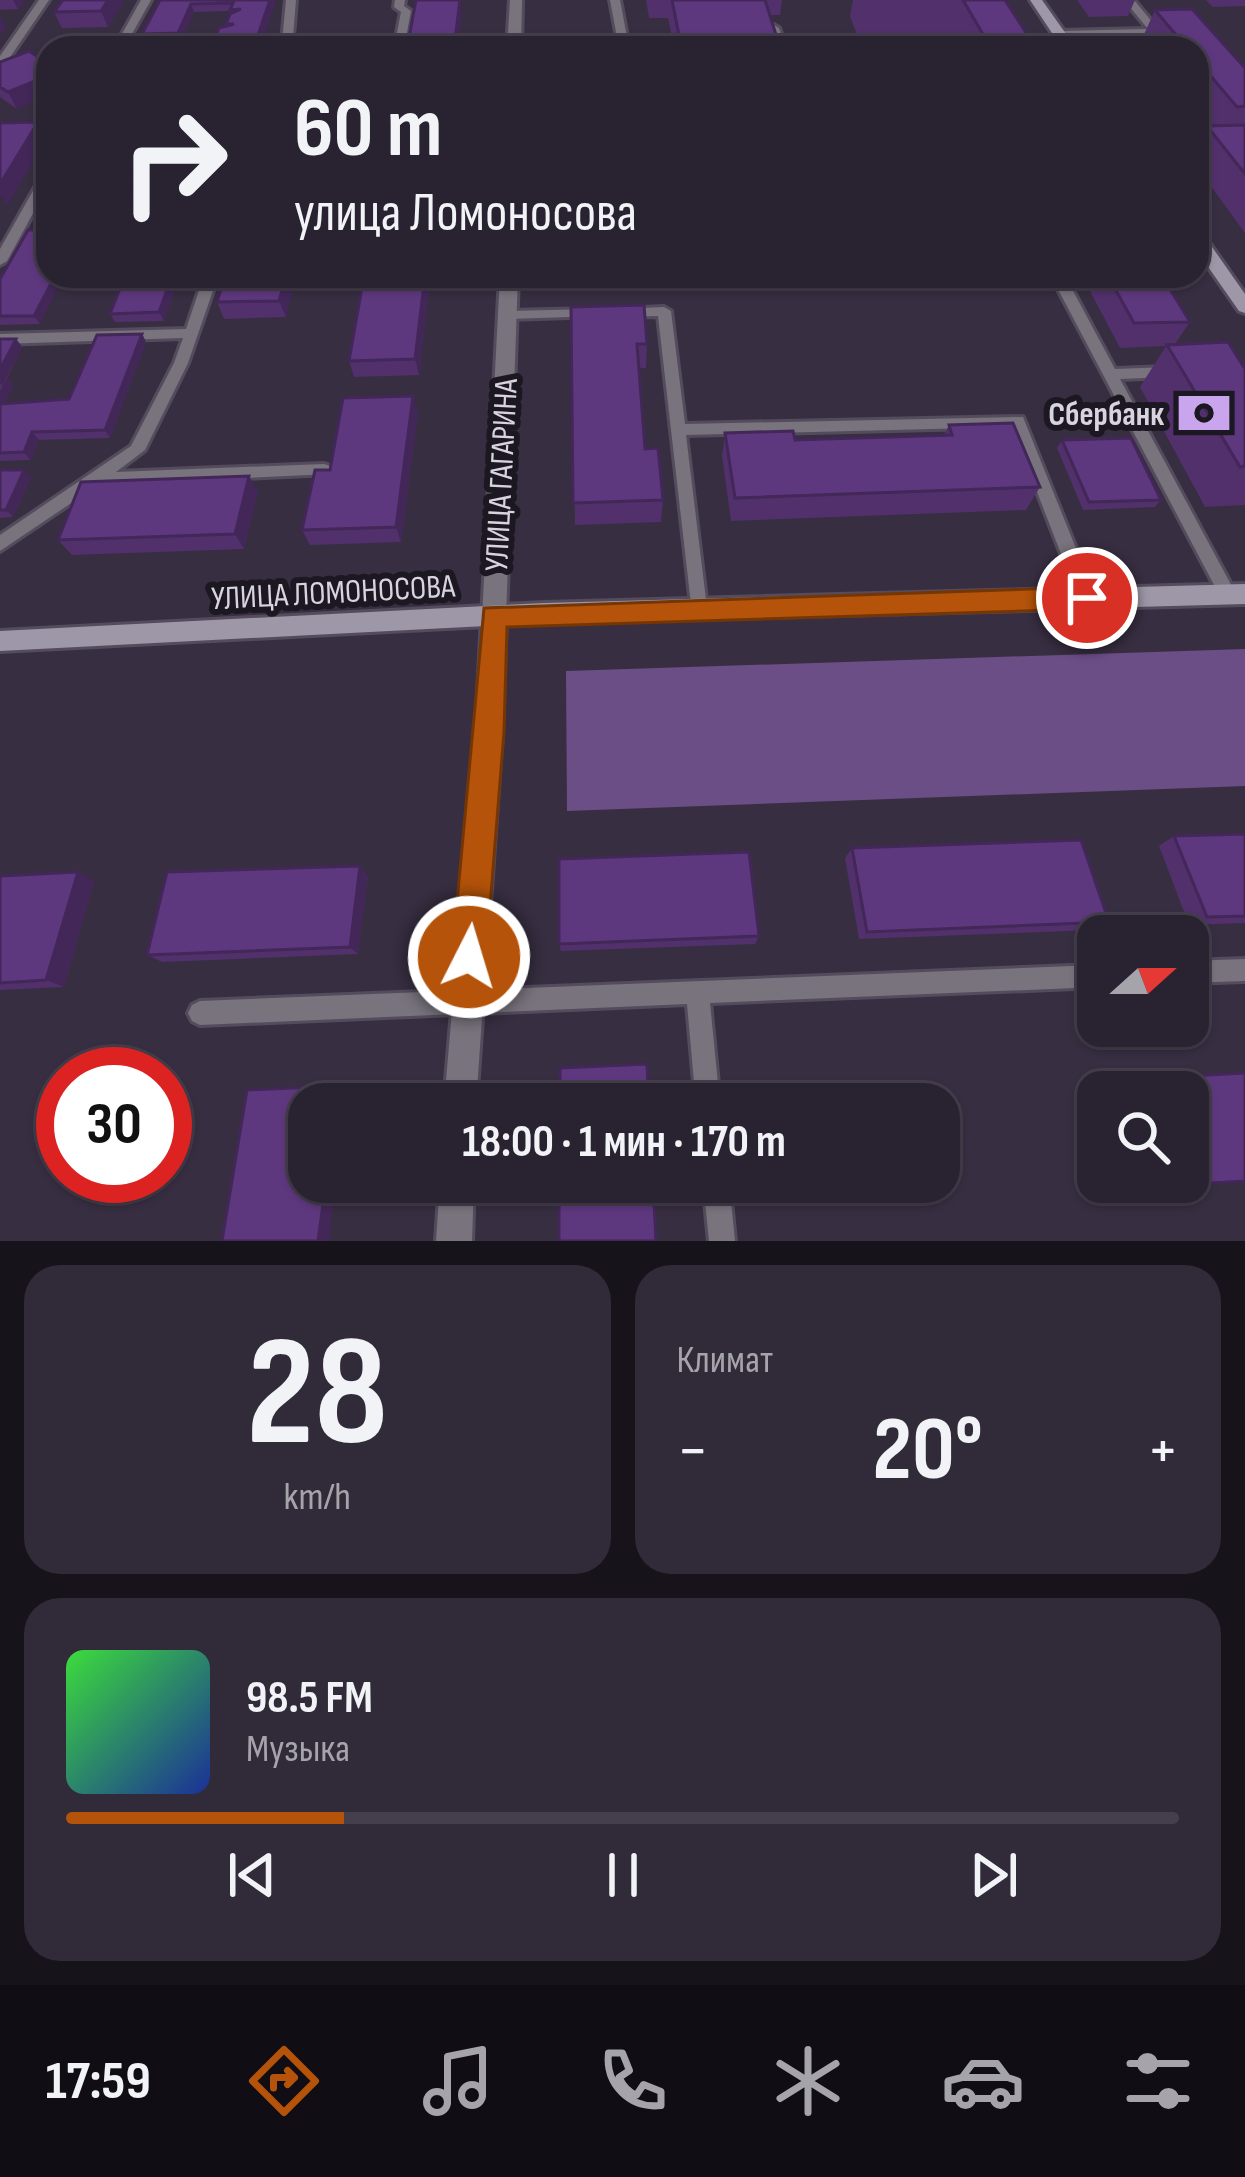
<!DOCTYPE html>
<html lang="ru">
<meta charset="utf-8">
<style>
:root{--surface:#292231;--page:#312a39;--text:#f1f3f6;--muted:#a5a4ab;--line:#453f4d;--accent:#b45309}
body{margin:0;font-family:"Sofia Sans Condensed",sans-serif;background:var(--page);color:var(--text);height:100vh;display:flex;flex-direction:column;font-size:45px;white-space:nowrap}
*{box-sizing:border-box;margin:0}
p{font-size:39px;color:var(--muted)}
.icon{flex:none;width:66px;height:66px;fill:none;stroke:currentColor;stroke-width:2;stroke-linecap:round;stroke-linejoin:round}
.map{position:relative;height:1241px;overflow:hidden}
.panel{display:flex;flex-direction:column;gap:24px;padding:24px;background:#17131b;flex:1}
.panel>*{flex:none}
.top-card{position:absolute;left:36px;top:36px;width:1173px;height:252px;border-radius:36px;box-shadow:0 3px 9px #0004,0 0 0 3px var(--line);background:#292231;color:var(--text);overflow:hidden}
.needle{width:78px;rotate:69deg}
.fabs{position:absolute;left:1077px;top:915px;display:grid;gap:24px}
.fabs a{display:grid;place-items:center;width:132px;height:132px;border-radius:24px;background:var(--surface);box-shadow:0 3px 9px #0004,0 0 0 3px var(--line);font-size:60px}
.speed{position:absolute;left:36px;top:1047px;display:flex;gap:24px;font-size:60px;font-weight:700;text-align:center}
.speed>*{display:grid;place-content:center;width:156px;height:156px;border-radius:50%;background:var(--surface);box-shadow:0 3px 9px #0004,0 0 0 3px var(--line);line-height:1}
.speed .limit{border:18px solid #d22;background:#fff;color:#111}
.pin{position:absolute;display:grid;place-items:center;width:102px;height:102px;color:#fff;margin:-51px;border:6px solid #fff;border-radius:50%;box-shadow:0 3px 12px #0007}
.me{position:absolute;width:132px;margin:-66px;rotate:5deg;stroke-linejoin:round;filter:drop-shadow(0 0 9px #0008)}
.turn{display:flex;align-items:center;gap:42px;height:252px;padding:0 60px;font-size:54px}
.turn .icon{width:156px;height:156px;stroke-width:2.5}
.turn b{display:block;font-size:84px;line-height:102px}
.big{font-size:90px;font-weight:700;line-height:1.1}
.panel .card{flex:1;display:flex;flex-direction:column;justify-content:center;gap:18px;min-width:0;padding:0 42px;border-radius:36px;background:var(--page)}
.panel .dial{align-items:center;gap:0}
.dial b{font-size:156px;line-height:1}
.song{display:flex;align-items:center;gap:36px}
.cover{width:144px;height:144px;border-radius:18px;background:linear-gradient(135deg,hsl(120 70% 55%),hsl(230 70% 35%))}
.played{height:12px;border-radius:6px;background:linear-gradient(90deg,var(--accent) 25%,var(--line) 25%)}
.keys{display:flex;justify-content:space-around;direction:ltr}
.heat{display:flex;justify-content:space-between;align-items:center;font-size:66px;direction:ltr}
.panel .tiles{flex:1;display:grid;gap:24px;grid-template-columns:1fr 1fr}
.card:last-child{grid-column:span 2}
.trip{position:absolute;left:288px;top:1083px;width:672px;height:120px;border-radius:36px;background:var(--surface);box-shadow:0 3px 9px #0004,0 0 0 3px var(--line);font-weight:700;line-height:120px;text-align:center}
.tabs{display:flex;height:192px;justify-content:space-around;align-items:center;background:#100e14;color:var(--muted)}
.tabs .icon{width:84px;height:84px}
.tabs .selected{color:var(--accent)}
.tabs b{font-size:54px;color:var(--text)}
.map>svg:first-child{display:block}
.green{fill:#6b4e86}
.lines{fill:none;stroke-linecap:round;stroke-linejoin:round}
.service-casing{stroke:#544c5d;stroke-width:6}
.minor-casing{stroke:#544c5d;stroke-width:6}
.secondary-casing{stroke:#544c5d;stroke-width:6}
.service{fill:#78737d;fill-rule:evenodd}
.minor{fill:#78737d;fill-rule:evenodd}
.secondary{fill:#9e97a7;fill-rule:evenodd}
.wall{fill:#51306c}
.shaded-wall{fill:#422758}
.building{fill:#5e387e;stroke:#422758;stroke-width:3}
.route{fill:#b45309;stroke:#753606;stroke-width:3}
.labels{text-anchor:middle;stroke-width:12;stroke-linejoin:round;paint-order:stroke}
.poi-label{font-size:33px;font-weight:bold;fill:#d9d3df;stroke:#1c1821;text-anchor:end}
.street-label{font-size:33px;fill:#d9d3df;stroke:#1c1821}
</style>
<div class="map">
<svg width="1245" height="1241" viewBox="0 0 1245 1241">
<rect width="100%" height="100%" fill="#372e41"/>
<path class="green" d="M1245 649V786L567 811 566 671Z"/>
<g class="lines">
<defs>
<path id="service" d="M39 0H49L4 66 0 67V56Z
M141 0H151L124 48H114Z
M286 0H296L292 48H247L282 42Z
M395 0H405L404 6 411 11 404 48H394L401 12 394 7Z
M610 0H620L629 48H619Z
M1124 0H1134L1158 29 1169 30V34L1059 37 1054 34 1059 31 1148 29Z
M774 25 779 28 786 48H776L769 28Z
M934 38 943 48H933L931 44 852 46 847 43 852 40Z
M167 45H234L239 48H162Z
M48 171V186L7 261 0 265V249L42 175Z
M204 276H218L188 363 145 450 116 472 324 464 330 466 332 470 330 474 98 485 0 551V535L131 446 174 363 183 338 0 344V334L186 329Z
M1051 276H1065L1115 369 1168 367 1175 372 1168 377 1120 379 1234 590 1237 595 1234 600H1222Z
M664 307 671 311 685 424 1023 417 1096 598 1093 603H1081L1078 598 1012 427 686 435 707 608 704 613H692L658 316 621 317 614 313 621 309Z
M594 309 601 313 599 316 508 319 501 315 508 311Z
M1245 959V981L1188 983V961Z
M1098 965V987L710 1003 720 1104H696L687 1004 200 1025 192 1021 188 1013 192 1005 200 1001Z
M703 1182H729L735 1241H709Z"/>
<path id="minor" d="M510 0H522L521 48H507Z
M500 276H518L502 732 476 1104H444L476 732Z
M440 1182H474L472 1241H436Z"/>
<path id="secondary" d="M1030 0H1042L1076 48H1062Z
M1197 233 1203 234 1245 294V313L1239 311 1197 251Z
M1245 584V604L544 623 0 651V631L544 603Z"/>
</defs>
<use href="#service" class="service-casing"/>
<use href="#minor" class="minor-casing"/>
<use href="#secondary" class="secondary-casing"/>
<use href="#service" class="service"/>
<use href="#minor" class="minor"/>
<use href="#secondary" class="secondary"/>
</g>
<path class="wall" d="M0 0H25L18 9 0 10Z
M160 0H276L261 43 219 44 216 36 227 26 230 11 194 12 181 41 146 42 142 34Z
M646 0H782L780 15H770L778 41 777 48H674L668 18H649Z
M853 0H1005L1032 42 1030 48H955L947 33 857 35 850 16Z
M1077 0H1135L1128 16 1089 17Z
M1206 0H1245V6L1213 7Z
M123 2 108 27 62 28 54 12Z
M1155 10 1245 68V233L1197 167V144L1207 126H1210L1197 110V48H1147L1141 41Z
M0 62 17 109 0 97Z
M28 230 40 324 0 325V279Z
M179 276 164 321 115 322 110 314Z
M296 276 286 317 224 319 217 302Z
M1082 276H1162L1190 322 1175 344 1245 369V505L1205 507 1140 387 1166 346 1120 348Z
M430 281 419 375 354 377 349 361Z
M571 307 647 344 646 368H639L645 449 663 500 661 522 575 525Z
M142 334 146 342 110 438 39 440 30 460 0 461V339H16L22 347 7 378 13 386 4 404 69 399Z
M418 413 401 542 310 545 302 530 330 470Z
M949 425 1040 487 1026 510 731 521 722 456 725 433 795 440 944 435Z
M1062 440 1161 500 1155 507 1083 510 1057 448Z
M0 470H24L31 478 13 517 0 518Z
M258 492 244 549 72 555 58 540Z
M1245 834V923L1189 925 1159 846 1174 836Z
M852 848 1109 922 1094 930 859 939 845 858Z
M78 872 94 881 64 987 0 990V876Z
M368 875 358 954 162 962 147 955Z
M759 936 755 944 561 951 559 944Z
M1245 1073V1181L1111 1188 1109 1182H1188V1092H1098V1145L1080 1084 1096 1081Z"/>
<path class="shaded-wall" d="M13 0H25L18 9Z
M108 0H122L123 2 108 27 101 11Z
M270 0H276L261 43 258 35Z
M460 0 462 14 458 48H454Z
M191 4 194 12 181 41 178 33Z
M0 16 6 27 0 35Z
M48 76V96L17 109 8 92Z
M38 122 47 138 7 206 0 195V184Z
M55 276H64L40 324 34 316Z
M172 276H179L164 321 159 312Z
M286 276H296L286 317 279 301Z
M425 276H429L430 281 419 375 415 359Z
M142 334 146 342 110 438 105 430Z
M16 339 22 347 2 386 0 383V370Z
M7 378 13 386 0 413V391Z
M413 396 418 413 401 542 396 527Z
M32 432 39 440 30 460 24 452Z
M24 470 31 478 13 517 6 510Z
M249 476 258 492 244 549 235 534Z
M360 866 368 875 358 954 350 947Z
M78 872 94 881 64 987 46 980Z
M338 1086 347 1089 345 1104H335Z
M326 1182H336L329 1241H318Z"/>
<path class="building" d="M63 0H108L101 11 54 12Z
M160 0H270L258 35 216 36 219 28 234 24H226L230 14 241 9 230 10 233 3 191 4 178 33 142 34Z
M416 0H460L454 47 407 48Z
M672 0H765L778 41 758 42 760 47 701 48 700 45H681Z
M963 0H1005L1032 42 988 43Z
M1192 9 1245 68V106L1237 107 1197 60V48H1187L1155 10Z
M349 35 345 48H298L302 36Z
M170 44 169 48H128L129 45Z
M29 51 48 64V76L8 92 0 87V62Z
M38 122 0 184V123Z
M1245 125V174L1207 126Z
M28 230H48V276H55L34 316H0V279Z
M125 276H172L159 312 110 314Z
M225 276H286L279 301 217 302Z
M364 276H425L415 359 349 361Z
M1108 276H1162L1190 322 1134 323Z
M644 305 647 344H637L645 449 658 448 663 500 573 503 571 307Z
M142 334 105 430 32 432 24 452 0 453V404L69 399 97 335Z
M0 339H16L0 370Z
M1228 342 1245 369V466L1240 467 1167 345Z
M413 396 396 527 302 530 315 470H330L343 398Z
M1013 423 1040 487 735 498 725 433 793 431 795 440 952 435 949 425Z
M1131 438 1161 500 1089 502 1062 440Z
M0 470H24L6 510H0Z
M249 476 235 534 58 540 81 482Z
M1245 834V916L1207 917 1174 836Z
M1081 840 1109 922 867 932 852 848Z
M749 852 759 936 559 944V859Z
M360 866 350 947 147 955 167 872Z
M78 872 46 980 0 983V876Z
M647 1064 649 1104H560V1068Z
M1245 1073V1181L1128 1188 1126 1182H1188V1092H1099L1096 1081Z
M338 1086 335 1104H309V1182H326L318 1241H222L247 1090Z
M559 1182H653L656 1241H559Z"/>
<path class="route" d="M1087 587 1100 598 1087 609 507 627 504 732 486 957 481 969 469 974 457 969 452 957 484 608Z"/>
<defs>
<symbol id="bank-bare" viewBox="-9 -9 18 18"><path d="M-6-4H6V4H-6ZM0-2.3a2.3 2.3 0 1 0 0 4.6a2.3 2.3 0 1 0 0-4.6Z" fill="#c9a5ee" stroke="#1c1821" stroke-width="2.5" paint-order="stroke"/></symbol>
</defs>
<g fill-rule="evenodd">
<use href="#bank-bare" x="1166" y="375" width="76" height="76"/>
</g>
<g class="labels">
<g class="poi-label">
<text x="1164" y="425">Сбербанк</text>
</g>
<g class="street-label">
<text transform="translate(500 475) rotate(-87)" y="12">УЛИЦА ГАГАРИНА</text>
<text transform="translate(333 591) rotate(-3)" y="12">УЛИЦА ЛОМОНОСОВА</text>
</g>
</g>
</svg>
<div class="fabs">
<a><svg class="needle" viewBox="-14 -14 28 28"><path d="M0-13l5 13h-10z" fill="#e53935"/><path d="M0 13l5-13h-10z" fill="#a5a4ab"/></svg></a>
<a><svg class="icon" aria-label="search" viewBox="0 0 24 24"><circle cx="10" cy="10" r="6"/><path d="M15 15l6 6"/></svg></a>
</div>
<div class="speed"><div class="limit">30</div></div>
<div class="pin" style="left:1087px;top:598px;background:#d93025"><svg class="icon" aria-label="arrive" viewBox="0 0 24 24"><path d="M6 21V4h12l-3 4 3 4H6"/></svg></div>
<svg class="me" style="left:469px;top:957px" viewBox="-20 -20 40 40"><circle r="17" fill="#b45309" stroke="#fff" stroke-width="3"/><path d="M0-11L8 9 0 5-8 9z" fill="#fff"/></svg>
<div class="trip">18:00 · 1 мин · 170 m</div>
<div class="top-card">
<div class="turn"><svg class="icon" aria-label="right" viewBox="0 0 24 24"><path d="M7 20v-9h11M14 6l5 5-5 5"/></svg><div><b>60 m</b>улица Ломоносова</div></div>
</div>
</div>
<section class="panel">
<div class="tiles">
<div class="card dial"><b>28</b><p>km/h</p></div>
<div class="card"><p>Климат</p>
<div class="heat"><a>−</a><b class="big">20°</b><a>+</a></div>
</div>
<div class="card">
<div class="song"><i class="cover"></i><div><b>98.5 FM</b><p>Музыка</p></div></div>
<div class="played"></div>
<div class="keys"><svg class="icon" aria-label="previous" viewBox="0 0 24 24"><path d="M18 5L8 12l10 7zM5 5v14"/></svg><svg class="icon" aria-label="pause" viewBox="0 0 24 24"><path d="M8 5v14M16 5v14"/></svg><svg class="icon" aria-label="next" viewBox="0 0 24 24"><path d="M6 5l10 7-10 7zM19 5v14"/></svg></div>
</div>
</div>
</section>
<nav class="tabs">
<b>17:59</b>
<svg class="icon selected" aria-label="directions" viewBox="0 0 24 24"><path d="M12 3l9 9-9 9-9-9zM9 14v-3h6M13 9l2 2-2 2"/></svg>
<svg class="icon" aria-label="music" viewBox="0 0 24 24"><path d="M9 18V5l10-2v13"/><circle cx="6" cy="18" r="3"/><circle cx="16" cy="16" r="3"/></svg>
<svg class="icon" aria-label="phone" viewBox="0 0 24 24"><path d="M5 4h4l2 5-3 2q2 4 5 5l2-3 5 2v4C11 20 4 13 5 4z"/></svg>
<svg class="icon" aria-label="climate" viewBox="0 0 24 24"><path d="M12 3v18M4 7l16 10M4 17L20 7"/></svg>
<svg class="icon" aria-label="car" viewBox="0 0 24 24"><path d="M5 17H2v-5l4-1 3-4h7l3 4 3 1v5h-3M9 17h6M6 11h13"/><circle cx="7" cy="17" r="2"/><circle cx="17" cy="17" r="2"/></svg>
<svg class="icon" aria-label="filters" viewBox="0 0 24 24"><path d="M4 7h16M4 17h16"/><circle cx="9" cy="7" r="2"/><circle cx="15" cy="17" r="2"/></svg>
</nav>
